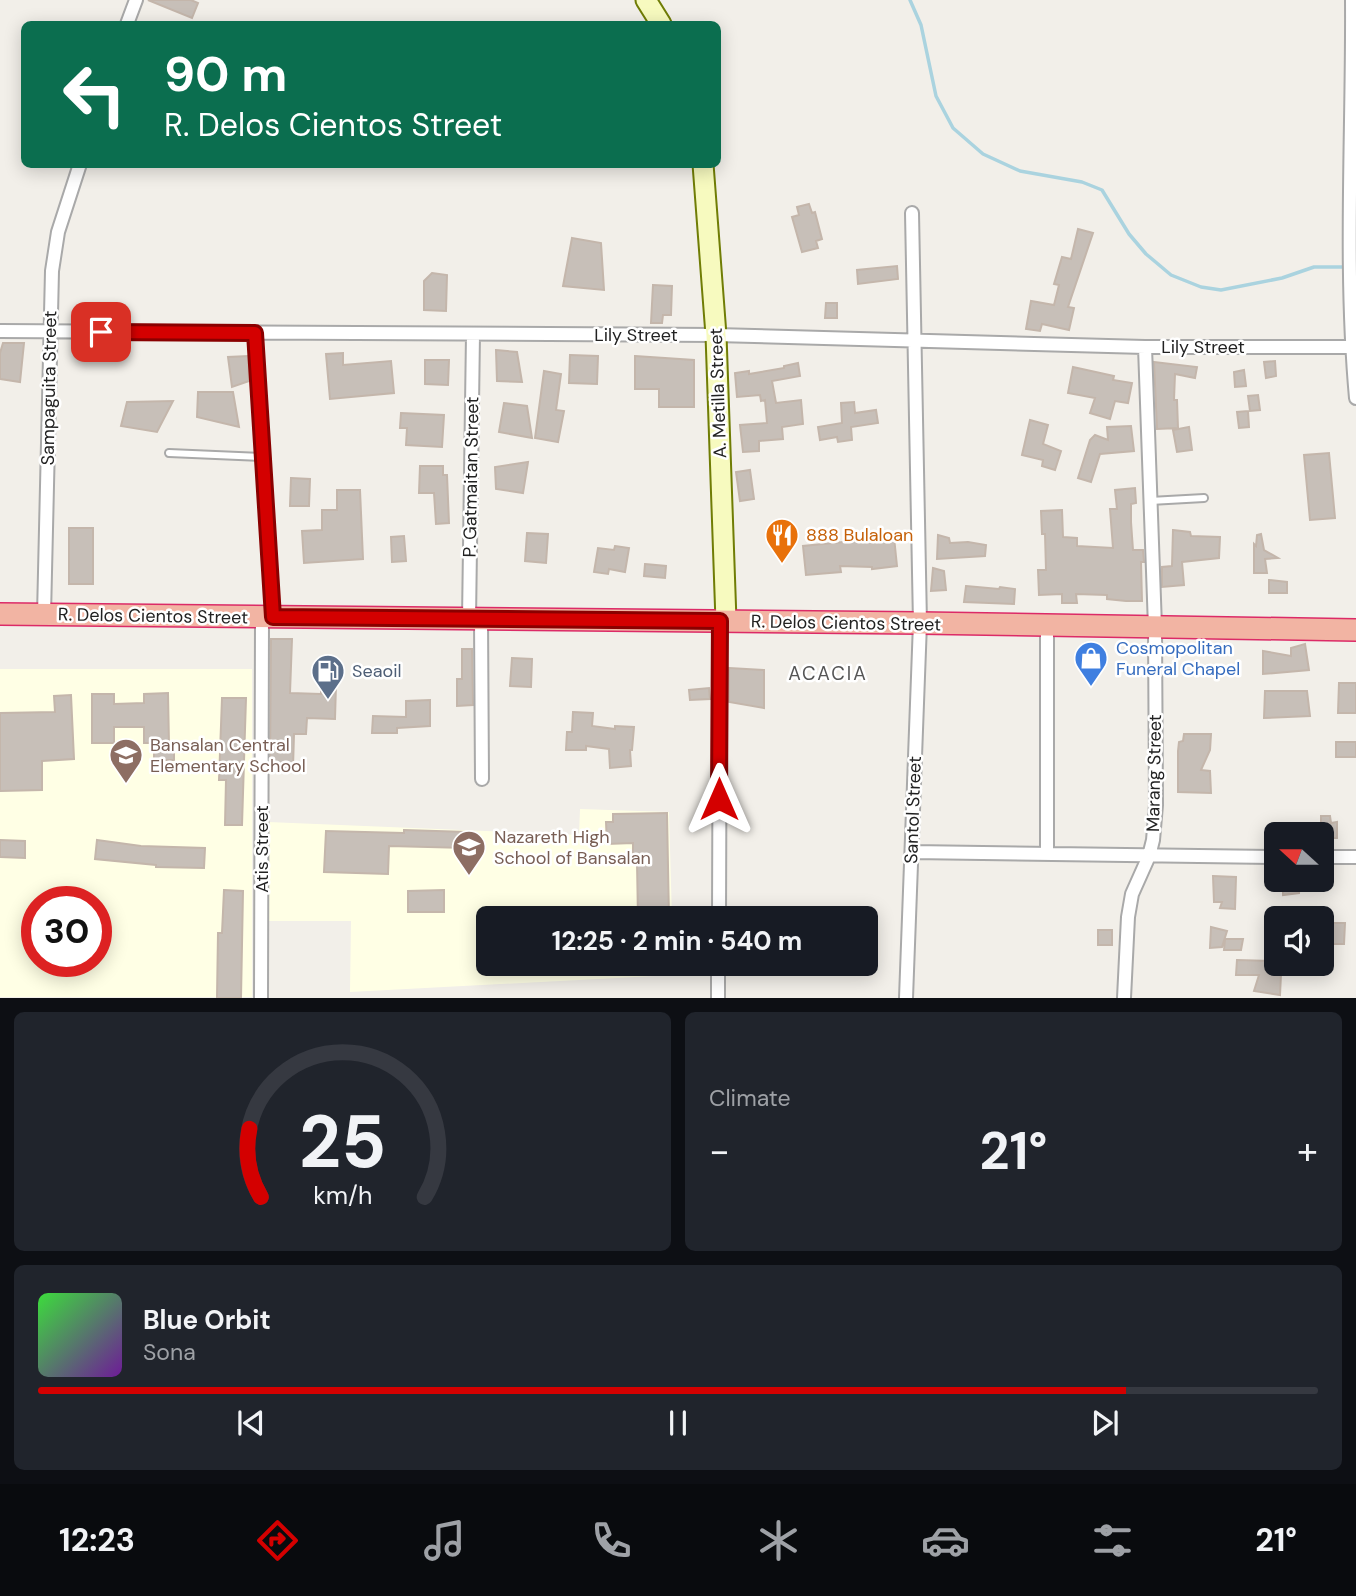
<!DOCTYPE html>
<meta charset="utf-8">
<style>
:root{--surface:#171b24;--page:#20242c;--text:#f1f3f6;--muted:#9ea1a6;--line:#363941;--accent:#d40000}
body{margin:0;font-family:"DM Sans",sans-serif;background:var(--page);color:var(--text);height:100vh;display:flex;flex-direction:column;font-size:26px;white-space:nowrap}
*{box-sizing:border-box;margin:0}
p{font-size:23px;color:var(--muted)}
.icon{flex:none;width:38px;height:38px;fill:none;stroke:currentColor;stroke-width:2;stroke-linecap:round;stroke-linejoin:round}
.map{position:relative;height:998px;overflow:hidden}
.drawer{display:flex;flex-direction:column;gap:14px;padding:14px;background:#0d0f14;flex:1}
.drawer>*{flex:none}
.top-card{position:absolute;left:21px;top:21px;width:700px;height:147px;border-radius:10px;box-shadow:0 4px 18px #0003;background:#0b6e4f;color:#fff;overflow:hidden}
.needle{width:46px;rotate:291deg}
.controls{position:absolute;left:1264px;top:822px;display:grid;gap:14px}
.controls a{display:grid;place-items:center;width:70px;height:70px;border-radius:10px;background:var(--surface);box-shadow:0 4px 18px #0003;font-size:35px}
.speed{position:absolute;left:21px;top:886px;display:flex;gap:14px;font-size:35px;font-weight:700;text-align:center}
.speed>*{display:grid;place-content:center;width:91px;height:91px;border-radius:50%;background:var(--surface);box-shadow:0 4px 18px #0003;line-height:1}
.speed .limit{border:10px solid #d22;background:#fff;color:#111}
.pin{position:absolute;display:grid;place-items:center;width:60px;height:60px;color:#fff;margin:-30px;border-radius:14px;box-shadow:0 4px 10px #0006}
.me{position:absolute;width:77px;margin:-38px;rotate:0deg;stroke-linejoin:round;filter:drop-shadow(0 0 5px #0008)}
.turn{display:flex;align-items:center;gap:24px;height:147px;padding:0 28px;font-size:32px}
.turn .icon{width:91px;height:91px;stroke-width:2.5}
.turn b{display:block;font-size:49px;line-height:60px}
.big{font-size:52px;font-weight:700;line-height:1.1}
.drawer .widget{flex:1;display:flex;flex-direction:column;justify-content:center;gap:10px;min-width:0;padding:0 24px;border-radius:10px;background:var(--page)}
.drawer .dial{align-items:center;gap:0}
.dial svg{height:182px;overflow:visible;fill:none;stroke:var(--line);stroke-width:7;stroke-linecap:round;text-anchor:middle}
.dial text{fill:var(--text);stroke:none}
.song{display:flex;align-items:center;gap:21px}
.cover{width:84px;height:84px;border-radius:10px;background:linear-gradient(135deg,hsl(120 70% 55%),hsl(280 70% 35%))}
.played{height:7px;border-radius:4px;background:linear-gradient(90deg,var(--accent) 85%,var(--line) 85%)}
.keys{display:flex;justify-content:space-around;direction:ltr}
.heat{display:flex;justify-content:space-between;align-items:center;font-size:38px;direction:ltr}
.drawer .tiles{flex:1;display:grid;gap:14px;grid-template-columns:1fr 1fr}
.widget:last-child{grid-column:span 2}
.trip{position:absolute;left:476px;top:906px;width:402px;height:70px;border-radius:10px;background:var(--surface);box-shadow:0 4px 18px #0003;font-weight:700;line-height:70px;text-align:center}
.menu{display:flex;height:112px;justify-content:space-around;align-items:center;background:#090b0e;color:var(--muted)}
.menu .icon{width:49px;height:49px}
.menu .on{color:var(--accent)}
.menu b{font-size:32px;color:var(--text)}
.map>svg:first-child{display:block}
.education{fill:#ffffe5;fill-rule:evenodd}
.lines{fill:none;stroke-linecap:round;stroke-linejoin:round}
.stream{stroke:#aad3df;stroke-width:3.5}
.building{fill:#c7bfb8;stroke:#c4b6ab;stroke-width:2}
.service-casing{stroke:#a9a9a9;stroke-width:10}
.minor-casing{stroke:#a9a9a9;stroke-width:16}
.secondary-casing{stroke:#707d05;stroke-width:23}
.trunk-casing{stroke:#dc2a67;stroke-width:24}
.service{stroke:#fff;stroke-width:6}
.minor{stroke:#fff;stroke-width:12}
.secondary{stroke:#f7fabf;stroke-width:19}
.trunk{stroke:#f2b4a3;stroke-width:21}
.route-casing{stroke:#8a0000;stroke-width:18}
.route{stroke:#d40000;stroke-width:12}
.labels{text-anchor:middle;stroke-width:5;stroke-linejoin:round;paint-order:stroke}
.street-label{font-size:18px;fill:#222;stroke:#fff}
.food-label{font-size:18px;fill:#c56008;stroke:#fff;text-anchor:start}
.shop-label{font-size:18px;fill:#366cbe;stroke:#fff;text-anchor:start}
.service-label{font-size:18px;fill:#4e5e75;stroke:#fff;text-anchor:start}
.education-label{font-size:18px;fill:#785e54;stroke:#fff;text-anchor:start}
.neighbourhood-label{font-size:19px;letter-spacing:2px;fill:#555;stroke:#fff}
</style>
<div class="map">
<svg width="1356" height="998" viewBox="0 0 1356 998">
<rect width="100%" height="100%" fill="#f2efe9"/>
<path class="education" d="M0 669H252V997H0ZM37 901H96V961H37Z
M580 809 669 812 672 919H488V964H674V975L350 992 351 921H267L268 822 579 835Z"/>
<g class="lines">
<path class="stream" d="M910 0 921 25 936 96 953 128 983 154 1020 171 1082 182 1102 190 1129 234 1146 254 1171 275 1201 287 1221 290 1282 278 1314 267H1343"/>
</g>
<path class="building" d="M148 0H191L198 3 192 18Z
M809 204 812 213 815 212 822 239 816 241 818 248 802 252 792 217 799 215 797 207Z
M1078 229 1093 233 1068 307 1074 308 1069 330 1042 324 1040 331 1026 329 1031 301 1054 305 1059 285 1054 284 1062 257 1071 259Z
M572 238 601 243 604 290 563 286Z
M897 266 898 279 858 284 857 270Z
M432 273 447 275 446 311 424 310V281Z
M653 285 672 286 671 315H663L662 323H651Z
M826 303H837V318H825Z
M3 343H24L20 382 0 379V353Z
M496 350 517 352 522 382 497 381Z
M343 353V365L391 361 394 393 330 399 326 354Z
M570 355 598 356 597 384 569 383Z
M248 356 249 381 232 387 228 357Z
M635 356 694 360V407H659V389H635Z
M425 360H449L448 385 425 384Z
M1275 361 1276 376 1266 378 1264 362Z
M1154 362 1197 367 1195 378 1175 374 1174 400H1177L1178 428 1157 429Z
M798 363 800 376 772 381 776 403 801 400 803 424 782 427 783 439 759 441V451L743 452 740 425 767 423 765 400 761 401 760 395 737 397 735 373 749 371V374L784 368V366Z
M1073 367 1114 376 1113 380 1132 383 1128 403 1115 401 1110 419 1090 413 1095 398 1068 393Z
M1244 370 1246 386 1235 387 1234 372Z
M544 371 561 374 556 410 564 411 558 442 535 438Z
M198 392H233L239 427 197 417Z
M1258 395 1260 410 1250 411 1248 396Z
M173 401 157 432 121 426 127 402Z
M854 402 855 413 876 410 878 423 851 427 852 440 838 442 837 437 820 440 818 427 842 423 841 403Z
M504 403 527 406 532 438 499 432Z
M1248 411 1249 427 1239 428 1237 412Z
M401 413 444 415 442 447 406 445 407 428H400Z
M1030 420 1048 425 1043 444 1061 451 1055 470 1042 466 1043 460 1022 455Z
M1131 426 1134 451 1100 454 1091 482 1078 478 1090 440 1095 435 1108 440 1107 427Z
M1189 427 1192 450 1177 452 1173 430Z
M1329 453 1335 518 1310 520 1304 455Z
M528 462 523 493 496 489 495 467Z
M420 466H443V475H447L449 523 436 524 434 493H419Z
M750 470 754 499 740 501 736 472Z
M291 478 310 479 309 506H290Z
M1135 488 1136 503 1131 504V522L1133 550H1143L1144 562H1141L1142 601H1126L1107 599V595L1076 594 1077 603H1062V594L1039 595 1038 570H1046L1045 534H1042L1041 511 1062 510 1063 537 1077 538V546L1113 548 1110 509H1117L1115 490Z
M337 490H360L363 559 304 563 302 531 322 530V510H337Z
M69 528H93V584H69Z
M1173 530 1190 532 1191 536 1220 537 1219 558 1182 562 1184 585 1162 587V567L1172 566Z
M527 533 548 534 546 563 525 561Z
M1261 534 1264 550 1278 558 1265 559 1267 573H1254V544L1256 546 1257 535Z
M938 535 949 538 950 543 968 542 986 545 985 556 937 559Z
M404 536 406 561 392 562 391 537Z
M894 537 897 566 872 569V567L840 566 841 572 806 575 803 546Z
M615 546 629 548 625 572 609 569 608 574 594 572 598 548 614 550Z
M645 564 666 566 665 578 644 576Z
M933 568 944 571 946 590 931 591Z
M1269 580 1287 582V593H1269Z
M966 586 999 589 1000 587 1015 589 1014 604 964 602Z
M271 639H292L290 693 321 694V684H336L335 719 307 718 306 734H294L293 768 270 767Z
M1305 644 1309 670 1263 674V651L1291 656V648Z
M462 649H472L473 705 457 706V679H462Z
M512 658 532 659 531 687 510 686Z
M729 668 764 670V708L729 702Z
M1339 683H1356V713H1338Z
M709 688 710 699 690 700 689 690Z
M1265 691H1307L1310 716 1264 718Z
M168 693 169 745H174V760H154V743H144V727H114V743H92V694H114V704L144 703V694Z
M71 695 74 759 42 761V790L0 791V713L55 712 54 696Z
M222 698H246L242 825H225L226 780H219Z
M430 700V726L397 728V733H372L373 716 406 717V701Z
M573 712 593 713 592 726 615 729V726L634 727 632 750H630L631 766 610 768 609 749 586 746V750H566L567 732H572Z
M1184 734H1211L1210 750 1201 770 1210 771 1211 793 1178 792V751L1179 742 1183 741Z
M1336 742H1356V757H1336Z
M667 813 669 919H638L637 862H633V843L607 844 606 822H613V814Z
M1321 816H1330L1331 823 1337 822V838H1331V848H1321V835H1290V824L1321 823Z
M404 830 467 832 466 848 389 846 388 874 324 872 326 831 404 833Z
M0 840 25 841V858L0 857Z
M97 840 141 846 205 848 204 868 156 867V865L95 859Z
M1213 876 1236 877 1235 909 1220 908 1222 902H1214Z
M1283 881 1300 882 1299 893 1283 895Z
M224 890 243 891 241 998H217L218 933H222Z
M444 890V912H408V891Z
M1321 923H1345L1344 944H1322Z
M1211 927 1227 931 1222 947 1210 948Z
M1098 930H1112V945H1098Z
M1225 939H1243L1241 950H1224Z
M1237 960 1276 961V964H1279L1281 974 1280 995 1254 991 1259 975H1236Z"/>
<g class="lines">
<defs>
<path id="service" d="M169 453 263 457
M1150 501 1204 498"/>
<path id="minor" d="M1352 0C1353 132 1344 266 1356 398
M127 24 136 0
M0 331 716 335 1145 347H1356
M255 333 273 617
M44 615 52 271 58 232 80 164
M469 619 473 334
M481 619 482 779
M912 852 1276 857
M1047 854V625
M1321 857H1356
M719 919 720 621
M261 998 262 617
M718 998V964
M906 998 920 623 912 213
M1124 998 1128 917 1132 894 1149 856 1153 840 1156 805 1155 627 1145 347"/>
<path id="secondary" d="M646 0 661 24
M703 164 716 335 726 621"/>
<path id="trunk" d="M0 614 920 623 1356 630"/>
</defs>
<use href="#service" class="service-casing"/>
<use href="#minor" class="minor-casing"/>
<use href="#secondary" class="secondary-casing"/>
<use href="#trunk" class="trunk-casing"/>
<use href="#service" class="service"/>
<use href="#minor" class="minor"/>
<use href="#secondary" class="secondary"/>
<use href="#trunk" class="trunk"/>
</g>
<g class="lines">
<defs>
<path id="route" d="M101 332 255 333 273 617 720 621 719 799"/>
</defs>
<use href="#route" class="route-casing"/>
<use href="#route" class="route"/>
</g>
<defs>
<symbol id="restaurant-pin" viewBox="-11 -11 22 30"><path d="M0 17L-7.5 6A9.5 9.5 0 1 1 7.5 6Z" fill="#e8710a" stroke="#fff"/><path d="M-5-6h1v4h1v-4h1v4h1v-4h1v5L-1.5 .5V6h-2V.5L-5-1ZM5-6V6H3V1.5H1.5Q1.5-4 5-6Z" fill="#fff"/></symbol>
<symbol id="shop-pin" viewBox="-11 -11 22 30"><path d="M0 17L-7.5 6A9.5 9.5 0 1 1 7.5 6Z" fill="#3f7fe0" stroke="#fff"/><path d="M-5-2.5h2.3a2.7 3.5 0 0 1 5.4 0H5L5.5 6h-11ZM-1.5-2.5h3a1.5 2.3 0 0 0-3 0Z" fill="#fff"/></symbol>
<symbol id="fuel-pin" viewBox="-11 -11 22 30"><path d="M0 17L-7.5 6A9.5 9.5 0 1 1 7.5 6Z" fill="#5c6f8a" stroke="#fff"/><path d="M-5.5-6h7V0h2V4h1.3V-2.5L3-4.5l.8-.8L6-3V5H2.5V1h-1V6h-7ZM-4.2-4.7v3.2H.2V-4.7Z" fill="#fff"/></symbol>
<symbol id="school-pin" viewBox="-11 -11 22 30"><path d="M0 17L-7.5 6A9.5 9.5 0 1 1 7.5 6Z" fill="#8d6e63" stroke="#fff"/><path d="M0-5L7-2L0 1L-7-2ZM-4 1L0 2.5L4 1V4Q0 6-4 4Z" fill="#fff"/></symbol>
</defs>
<g fill-rule="evenodd">
<use href="#restaurant-pin" x="763" y="516" width="38" height="52"/>
<use href="#shop-pin" x="1072" y="639" width="38" height="52"/>
<use href="#fuel-pin" x="309" y="652" width="38" height="52"/>
<use href="#school-pin" x="107" y="736" width="38" height="52"/>
<use href="#school-pin" x="450" y="828" width="38" height="52"/>
</g>
<g class="labels">
<g class="street-label">
<text x="636" y="341">Lily Street</text>
<text x="1203" y="353">Lily Street</text>
<text transform="translate(49 388) rotate(-89)" y="6">Sampaguita Street</text>
<text transform="translate(718 393) rotate(-92)" y="6">A. Metilla Street</text>
<text transform="translate(471 477) rotate(-89)" y="6">P. Gatmaitan Street</text>
<text transform="translate(153 616) rotate(1)" y="6">R. Delos Cientos Street</text>
<text transform="translate(846 623) rotate(1)" y="6">R. Delos Cientos Street</text>
<text transform="translate(1154 773) rotate(-89)" y="6">Marang Street</text>
<text transform="translate(913 810) rotate(-88)" y="6">Santol Street</text>
<text transform="translate(262 849) rotate(-90)" y="6">Atis Street</text>
</g>
<g class="food-label">
<text x="806" y="541">888 Bulaloan</text>
</g>
<g class="shop-label">
<text x="1116" y="654">Cosmopolitan<tspan x="1116" dy="21">Funeral Chapel</tspan></text>
</g>
<g class="service-label">
<text x="352" y="677">Seaoil</text>
</g>
<g class="education-label">
<text x="150" y="751">Bansalan Central<tspan x="150" dy="21">Elementary School</tspan></text>
<text x="494" y="843">Nazareth High<tspan x="494" dy="21">School of Bansalan</tspan></text>
</g>
<g class="neighbourhood-label">
<text x="828" y="680">ACACIA</text>
</g>
</g>
</svg>
<div class="controls">
<a><svg class="needle" viewBox="-14 -14 28 28"><path d="M0-13l5 13h-10z" fill="#e53935"/><path d="M0 13l5-13h-10z" fill="#9ea1a6"/></svg></a>
<a><svg class="icon" aria-label="sound" viewBox="0 0 24 24"><path d="M4 9h4l5-4v14l-5-4H4zM17 9q2 3 0 6"/></svg></a>
</div>
<div class="speed"><div class="limit">30</div></div>
<div class="pin" style="left:101px;top:332px;background:#d93025"><svg class="icon" aria-label="arrive" viewBox="0 0 24 24"><path d="M6 21V4h12l-3 4 3 4H6"/></svg></div>
<svg class="me" style="left:719px;top:799px" viewBox="-20 -20 40 40"><path d="M0-17L14 15 0 8-14 15z" fill="#d40000" stroke="#fff" stroke-width="4"/></svg>
<div class="trip">12:25 · 2 min · 540 m</div>
<div class="top-card">
<div class="turn"><svg class="icon" aria-label="left" viewBox="0 0 24 24"><path d="M17 20v-9H6M10 6l-5 5 5 5"/></svg><div><b>90 m</b>R. Delos Cientos Street</div></div>
</div>
</div>
<section class="drawer">
<div class="tiles">
<div class="widget dial"><svg viewBox="0 0 100 80">
<path d="M14 69A42 42 0 1 1 86 69"/>
<path d="M14 69A42 42 0 0 1 9 39" stroke="#d40000"/>
<text x="50" y="56" font-size="32" font-weight="700">25</text>
<text x="50" y="72" font-size="11">km/h</text>
</svg></div>
<div class="widget"><p>Climate</p>
<div class="heat"><a>−</a><b class="big">21°</b><a>+</a></div>
</div>
<div class="widget">
<div class="song"><i class="cover"></i><div><b>Blue Orbit</b><p>Sona</p></div></div>
<div class="played"></div>
<div class="keys"><svg class="icon" aria-label="previous" viewBox="0 0 24 24"><path d="M18 5L8 12l10 7zM5 5v14"/></svg><svg class="icon" aria-label="pause" viewBox="0 0 24 24"><path d="M8 5v14M16 5v14"/></svg><svg class="icon" aria-label="next" viewBox="0 0 24 24"><path d="M6 5l10 7-10 7zM19 5v14"/></svg></div>
</div>
</div>
</section>
<nav class="menu">
<b>12:23</b>
<svg class="icon on" aria-label="directions" viewBox="0 0 24 24"><path d="M12 3l9 9-9 9-9-9zM9 14v-3h6M13 9l2 2-2 2"/></svg>
<svg class="icon" aria-label="music" viewBox="0 0 24 24"><path d="M9 18V5l10-2v13"/><circle cx="6" cy="18" r="3"/><circle cx="16" cy="16" r="3"/></svg>
<svg class="icon" aria-label="phone" viewBox="0 0 24 24"><path d="M5 4h4l2 5-3 2q2 4 5 5l2-3 5 2v4C11 20 4 13 5 4z"/></svg>
<svg class="icon" aria-label="climate" viewBox="0 0 24 24"><path d="M12 3v18M4 7l16 10M4 17L20 7"/></svg>
<svg class="icon" aria-label="car" viewBox="0 0 24 24"><path d="M5 17H2v-5l4-1 3-4h7l3 4 3 1v5h-3M9 17h6M6 11h13"/><circle cx="7" cy="17" r="2"/><circle cx="17" cy="17" r="2"/></svg>
<svg class="icon" aria-label="filters" viewBox="0 0 24 24"><path d="M4 7h16M4 17h16"/><circle cx="9" cy="7" r="2"/><circle cx="15" cy="17" r="2"/></svg>
<b>21°</b>
</nav>
